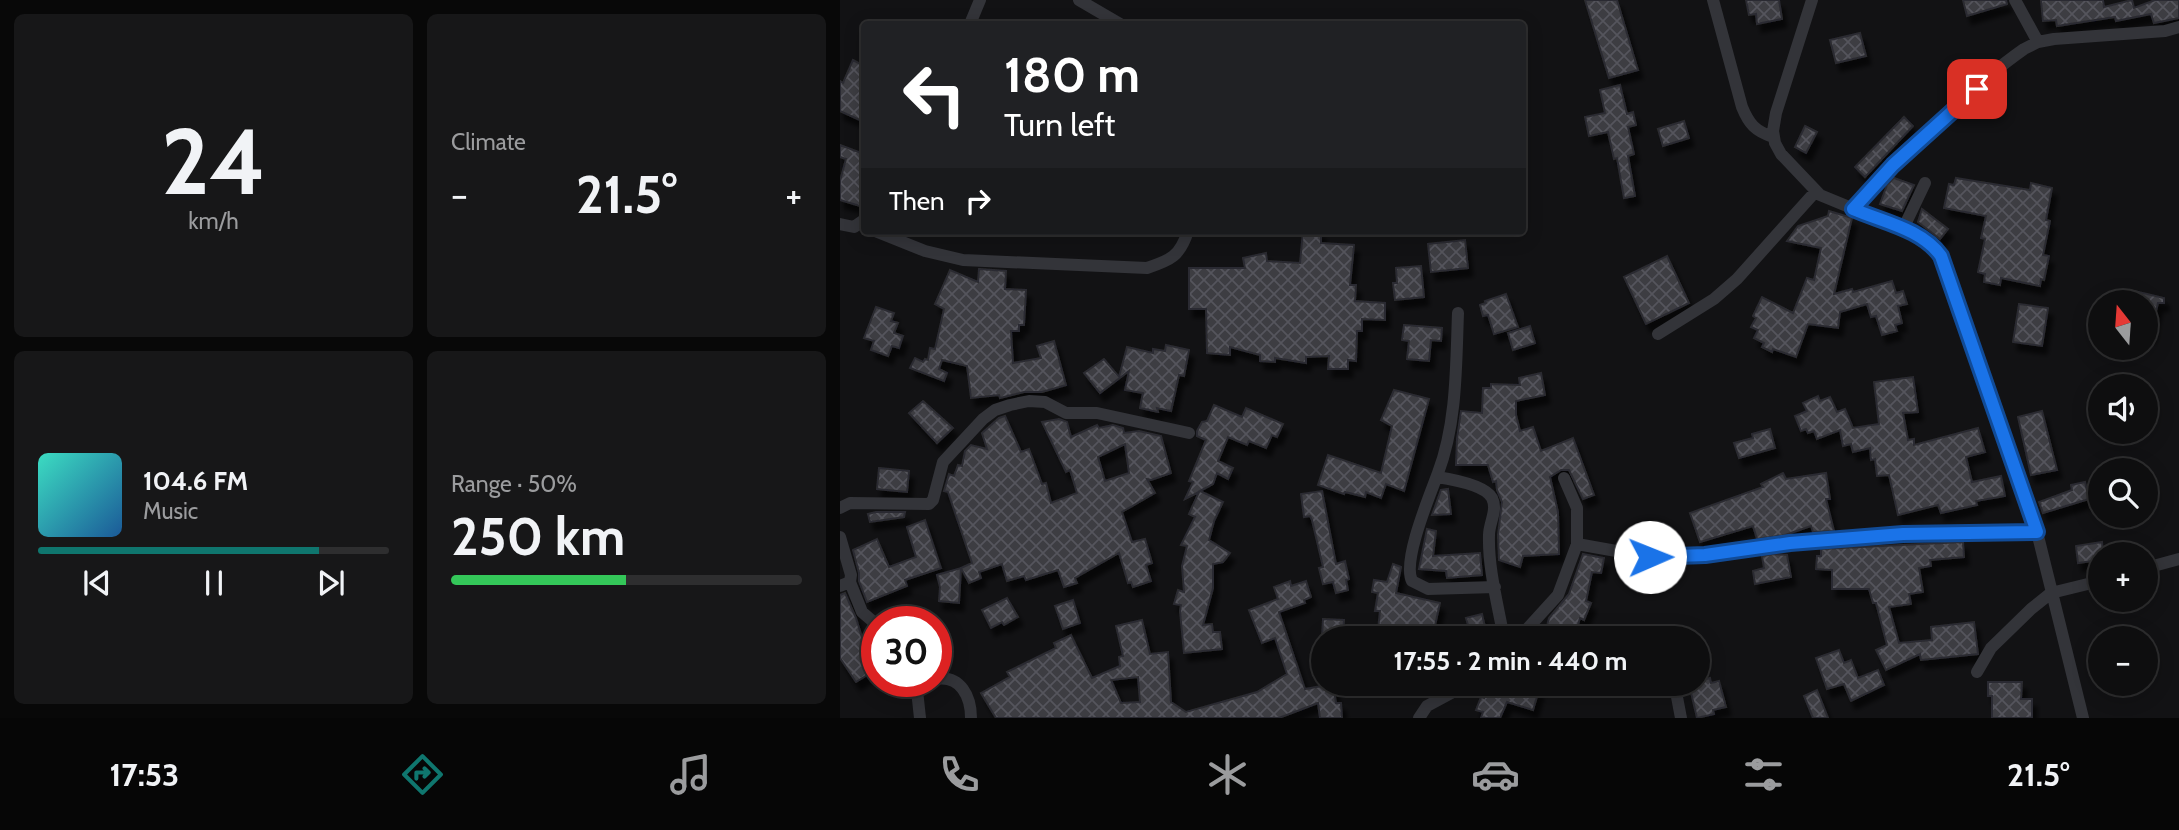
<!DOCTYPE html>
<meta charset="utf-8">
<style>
:root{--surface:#0e0e0f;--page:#171718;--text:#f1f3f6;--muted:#9b9c9e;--line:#2e2e2f;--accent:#0f766e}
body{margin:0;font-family:Cabin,sans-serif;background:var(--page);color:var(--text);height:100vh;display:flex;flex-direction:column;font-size:26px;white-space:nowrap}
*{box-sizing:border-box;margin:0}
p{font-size:23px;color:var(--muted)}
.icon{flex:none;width:38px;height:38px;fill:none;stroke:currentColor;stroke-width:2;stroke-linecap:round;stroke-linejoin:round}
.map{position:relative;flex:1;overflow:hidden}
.side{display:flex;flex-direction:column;gap:14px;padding:14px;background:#080808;width:840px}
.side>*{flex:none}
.hud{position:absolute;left:21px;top:21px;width:665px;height:214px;border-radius:7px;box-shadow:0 4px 18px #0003,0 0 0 2px var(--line);background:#202124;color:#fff;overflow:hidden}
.needle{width:46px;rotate:343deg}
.tools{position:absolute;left:1248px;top:290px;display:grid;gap:14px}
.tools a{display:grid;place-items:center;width:70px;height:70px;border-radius:50%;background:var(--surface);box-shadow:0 4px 18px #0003,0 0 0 2px var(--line);font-size:35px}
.speed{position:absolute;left:21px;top:606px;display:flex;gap:14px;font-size:35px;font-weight:700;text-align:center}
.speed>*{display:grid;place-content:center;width:91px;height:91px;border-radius:50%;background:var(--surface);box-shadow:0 4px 18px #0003,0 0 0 2px var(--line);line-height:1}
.speed .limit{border:10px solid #d22;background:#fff;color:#111}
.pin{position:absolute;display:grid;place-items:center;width:60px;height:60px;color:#fff;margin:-30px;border-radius:14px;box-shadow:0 4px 10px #0006}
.me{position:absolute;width:77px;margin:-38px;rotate:89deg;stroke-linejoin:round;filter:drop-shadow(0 0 5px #0008)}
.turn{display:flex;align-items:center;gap:24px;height:147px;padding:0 28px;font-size:32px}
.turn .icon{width:91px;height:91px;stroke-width:2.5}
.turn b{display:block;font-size:49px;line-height:60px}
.then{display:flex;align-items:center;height:66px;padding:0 28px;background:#0003;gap:14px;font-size:26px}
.big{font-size:52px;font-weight:800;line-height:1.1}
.side .card{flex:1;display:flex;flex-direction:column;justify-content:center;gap:10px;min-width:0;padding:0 24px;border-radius:10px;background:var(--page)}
.side .dial{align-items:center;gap:0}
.dial b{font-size:91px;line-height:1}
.song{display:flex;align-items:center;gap:21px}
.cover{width:84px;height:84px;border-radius:10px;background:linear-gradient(135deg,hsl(170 70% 55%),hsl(210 70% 35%))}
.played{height:7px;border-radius:4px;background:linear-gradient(90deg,var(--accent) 80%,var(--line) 80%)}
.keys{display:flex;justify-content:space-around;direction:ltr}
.heat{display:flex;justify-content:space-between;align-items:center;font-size:38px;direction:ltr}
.charge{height:10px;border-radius:5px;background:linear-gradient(90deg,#34c759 50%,var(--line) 0)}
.side .tiles{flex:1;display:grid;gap:14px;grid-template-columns:repeat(2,1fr)}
.trip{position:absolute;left:471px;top:626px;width:399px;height:70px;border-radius:35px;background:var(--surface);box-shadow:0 4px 18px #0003,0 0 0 2px var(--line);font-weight:800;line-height:70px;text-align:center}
.tabs{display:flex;height:112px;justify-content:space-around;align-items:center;background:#060606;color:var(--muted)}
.tabs .icon{width:49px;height:49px}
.tabs .current{color:var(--accent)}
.tabs b{font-size:32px;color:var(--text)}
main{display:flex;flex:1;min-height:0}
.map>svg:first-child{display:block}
.building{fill:url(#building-cross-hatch);stroke:#2c2c30;stroke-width:2;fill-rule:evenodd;filter:url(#shadow)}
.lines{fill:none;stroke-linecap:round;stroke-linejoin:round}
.street{stroke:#333439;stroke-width:12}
.route-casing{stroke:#114b97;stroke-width:18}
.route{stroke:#1a73e8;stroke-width:12}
</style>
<main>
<section class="side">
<div class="tiles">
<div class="card dial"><b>24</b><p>km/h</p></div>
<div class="card"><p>Climate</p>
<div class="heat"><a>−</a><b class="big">21.5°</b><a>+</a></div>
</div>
<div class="card">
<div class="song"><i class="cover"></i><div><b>104.6 FM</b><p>Music</p></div></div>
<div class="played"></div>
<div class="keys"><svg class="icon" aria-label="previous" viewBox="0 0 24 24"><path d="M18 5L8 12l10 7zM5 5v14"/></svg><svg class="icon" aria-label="pause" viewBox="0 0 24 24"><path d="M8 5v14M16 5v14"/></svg><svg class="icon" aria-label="next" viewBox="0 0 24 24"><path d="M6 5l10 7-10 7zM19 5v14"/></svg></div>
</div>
<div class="card"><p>Range · 50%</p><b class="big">250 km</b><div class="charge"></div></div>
</div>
</section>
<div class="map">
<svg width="1339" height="718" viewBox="0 0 1339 718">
<defs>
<pattern id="building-cross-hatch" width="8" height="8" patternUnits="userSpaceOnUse" patternTransform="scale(1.75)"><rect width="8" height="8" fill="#3c3c42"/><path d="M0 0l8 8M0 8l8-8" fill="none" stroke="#55555b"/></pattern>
<filter id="shadow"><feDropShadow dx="4.5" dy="8" stdDeviation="2" flood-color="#0009"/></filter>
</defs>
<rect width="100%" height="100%" fill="#121214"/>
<path class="building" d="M745 0H777L798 70 769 78Z
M906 0H939L942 19 917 24 916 14 909 15Z
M1123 0H1166L1167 4 1127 16Z
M1201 0H1263L1264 7 1292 0 1294 8 1315 0H1339V18L1314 23 1311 14 1276 21 1275 17 1217 26 1216 20 1203 21Z
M1020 33 1026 56 996 63 990 40Z
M13 60 24 66V122L0 111V81L3 83Z
M780 85 787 114 793 112 796 125 788 127 794 154 788 156 795 196 784 198 777 158 774 159 768 132 749 136 745 117 765 113 760 90Z
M1064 117 1073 126 1025 177 1015 167Z
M844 121 849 138 823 146 818 129Z
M965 126 977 132 966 153 955 147Z
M0 145 24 154V191L20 206 0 200V181L6 159 0 157Z
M1054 178 1074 185 1062 211 1040 204 1047 185Z
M1116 178 1190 190 1191 183 1212 188 1206 220 1210 221 1203 255 1209 256 1204 280 1201 279 1200 286 1161 278 1160 285 1144 282 1145 274 1138 272 1145 239 1141 238 1146 216 1104 208 1109 184 1114 185Z
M1082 209 1108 229 1100 239 1078 222Z
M989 211 1012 218 994 294 1012 289 1013 292 1052 281 1056 293 1063 291 1067 304 1058 306 1062 323 1055 325 1057 331 1042 335 1036 316 1031 317 1027 304 1000 312 998 328 968 324 956 357 933 349 932 352 922 347 924 343 914 338 918 330 911 327 916 318 913 316 922 297 953 313 967 278 974 280 981 248 947 241 958 226 988 216Z
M463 231H481V243L514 245 510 285H516L515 301 545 303V320L522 319V331H517L516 361 508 360V369H488L489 356 466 357V363L435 358V362L420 361V355L390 347V355L367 353 366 309H349V268H405L403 258 426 253 427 261 460 263Z
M625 240 628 268 591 272 588 244Z
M827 256 849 303 806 324 784 277Z
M581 266 584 297 555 300 553 283H557L556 268Z
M139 269 166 271 165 289 186 290 184 325H179V331H171L173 363 201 358 197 346 214 341 226 385 202 392H184L160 398 159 395 131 398 127 366 102 360 99 369 107 373 104 381 70 368 75 358 83 362 85 359 88 360 90 348 95 349 104 309 95 304 110 270 138 282Z
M1290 290 1324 298V303H1318L1310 335 1306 334V303H1287Z
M666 294 678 327 654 334 648 315 643 316 640 305 646 303 645 301Z
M1179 304 1208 308 1202 346 1173 342Z
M36 307 54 313 51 321 58 323 54 333 63 336 59 348 52 346 48 356 31 350 34 341 24 338Z
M564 325 602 328 601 341 591 340 589 361 567 359 569 341 562 340Z
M690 326 695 343 673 350 668 333Z
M326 345 349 350 344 376 339 375 331 411 317 408 318 412 300 408 303 393 285 390 289 371 260 393 244 373 264 359 279 377 287 347 313 353V349L325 351Z
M701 373 705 395 676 401V415L680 431 693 427 701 451 733 438 754 495 743 499 729 470H721L710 477 718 512 719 554 683 556 680 567 659 560 658 535 662 502 657 490 656 481 653 482 648 465H616L617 439 621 411 642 413 643 388H651V384L680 385 679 378Z
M1073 377 1078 412 1063 413 1068 440 1074 439V445L1138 428 1145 452 1126 457 1132 482 1161 476 1165 496 1136 501 1137 505 1101 513 1098 505 1058 515 1049 475 1037 476 1035 459 1031 460 1030 448 1013 452 1011 444 1003 446 1000 430 977 439 974 431 968 433 966 429 961 431 955 416 967 411 963 403 978 396 980 401 990 397 997 412 1005 409 1013 428 1039 424 1034 382Z
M554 390 589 399 564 491 546 484 541 498 526 492 525 497 505 492 504 494 478 485 488 455 541 473 552 426 541 420Z
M83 401 113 428 97 443 69 413Z
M374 405 402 417 406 408 443 424 437 437 432 435 426 448 409 441 407 445 388 437 378 461 393 468 388 479 377 473 373 484 360 491 383 502 374 521 369 540 390 553 383 562 373 564V588L363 625 372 624 373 632H380L382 649 344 653 340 611 341 605 334 604 338 590 344 592 342 566 347 546 341 545 355 517 349 514 359 492 345 499 353 482 349 481 366 440 357 436V431L362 422 367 421Z
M1202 411 1217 470 1191 475 1178 417Z
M165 416 181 452 189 449 202 484 206 483 211 503 237 493 230 470 226 472 202 422 219 419 227 422 231 437 257 425 259 428 273 425 283 428 284 433 299 431 321 436 331 473 311 480 307 479 315 493 282 512 292 542 305 539 312 563 306 565 311 581 293 587 291 582 288 583 279 553 235 578 237 583 224 587 218 570 186 580 184 576 167 581 162 564 139 572 141 578 129 583 121 568 132 563 108 492 104 491 109 474 114 476 118 465 122 466 125 451 131 445 147 449 142 433 159 418ZM285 444 289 473 265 481 258 457Z
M930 429 935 448 899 458 894 443 913 438 912 434Z
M39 468 69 471 67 492 37 489Z
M943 473 946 479 986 473 990 499H986L994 531 973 532 971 526 945 535 917 539 913 526 860 542 850 513 923 487 921 484Z
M1245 482 1249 499 1203 513 1199 502 1232 490 1231 485Z
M608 489 611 514 592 515 601 490Z
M482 491 496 564 505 561 509 579 506 580 508 590 496 593 493 582 483 584 479 568 483 567 472 520 470 516 464 517 461 494Z
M36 512H65L64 517 30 522 28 514Z
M85 520 101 568 65 580 67 586 27 602 19 581V573L13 550 37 539 49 567 76 557 67 527Z
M587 529 596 531 593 556 640 553 642 575 607 578 606 571 579 569Z
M1123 542 1124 557 1090 560 1091 566 1079 568 1083 592 1069 594 1071 604 1049 607 1059 643 1092 640 1091 627 1134 622 1138 654 1081 660 1080 654 1046 670 1036 650 1047 645 1036 603H1033L1029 589H992V570L976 569 977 556H981V549Z
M1262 542 1263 555H1260V560L1238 563 1236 546Z
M743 554 764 558 761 573 752 572 746 601 751 603 744 620 740 618 735 636 725 633 723 639H704L709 618 729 594Z
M934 554 947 555 951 577 915 584 913 571 924 568 922 556Z
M553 564 561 567 556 593 600 603 592 639H537L540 611H535L538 593 532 592 534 580 547 582Z
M121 568 119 603 99 601 100 587 97 575Z
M450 581 451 586 466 581 471 597 464 600 465 603 439 612 465 689 493 684 496 703H501L502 718H480L478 703 439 718H156L141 693 170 677 167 672 216 648 214 643 231 635 252 678 280 666 279 657 283 656 276 626 302 620 310 654 328 652 331 702 346 712 417 692 447 674 435 638 422 643 409 610 438 599 434 587ZM298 677 300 702 281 703 271 680Z
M5 593 16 618 25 647 29 646 37 666V669L16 682 0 658V595Z
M167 598 178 617 164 625 162 622 151 628 142 610Z
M233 600 240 623 223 629 215 606Z
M642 614 646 631 631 636 626 618Z
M483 619 504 620 503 638 482 637Z
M999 650 1004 663 1011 660 1018 678 1038 670 1044 685 1011 701 1004 684 987 689 976 658Z
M870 678 871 683 879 681 886 707 873 710 874 714 857 718 849 684H858V681Z
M1148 682H1182L1181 699H1192V718H1152V696H1148Z
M646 684H680L699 690 693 710 667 702 660 718H641L643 712 636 710 641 697 644 698Z
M977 690 988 718H973L964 696Z"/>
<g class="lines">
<path class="street" d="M239 0 280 24
M873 0 902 107C909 124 915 131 933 137
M972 0 936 113 933 131 935 143 941 154 980 195 1082 237 1094 246 1101 256 1197 532 1243 718
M1175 0 1198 42
M130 24 140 0
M1013 209C1063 154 1123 92 1184 49L1198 42 1214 39 1325 31 1339 27
M0 224 14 227 24 220
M1063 229 1085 183
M35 231 85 251 123 260 307 268C331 260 340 256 348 231
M618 313C616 365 617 423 598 473 590 495 562 561 572 581L588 589 655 587
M818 334 874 299 897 279 976 191
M597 477C610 479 645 485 652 498 658 510 649 523 649 535 648 569 658 605 664 639
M724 478 737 508V544
M0 508 10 503 89 504 93 500 103 462 143 419 155 410 170 405 189 401 205 402 226 413H257L349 433
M0 537 11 575 10 582 0 586
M1306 568 1339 559
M10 582 22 612 37 625
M678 639 718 595 737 544 810 557 865 555 950 543 1064 534 1197 532
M1137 672 1151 648 1191 609 1211 593 1260 581
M96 679C121 675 131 697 131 718
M76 681 80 718
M837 697 841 718
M579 718 587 706 628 684"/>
</g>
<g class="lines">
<defs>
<path id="route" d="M810 557 865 555 950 543 1063 534 1197 532 1101 256C1082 229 1043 222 1013 209L1053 165 1137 89"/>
</defs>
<use href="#route" class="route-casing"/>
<use href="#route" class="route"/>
</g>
</svg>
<div class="tools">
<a><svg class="needle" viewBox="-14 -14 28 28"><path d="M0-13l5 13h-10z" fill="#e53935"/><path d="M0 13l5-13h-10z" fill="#9b9c9e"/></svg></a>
<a><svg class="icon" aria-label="sound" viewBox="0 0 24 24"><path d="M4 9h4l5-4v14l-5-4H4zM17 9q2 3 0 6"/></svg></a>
<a><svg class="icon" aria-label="search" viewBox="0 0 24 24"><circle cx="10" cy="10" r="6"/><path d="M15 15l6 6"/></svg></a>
<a>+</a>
<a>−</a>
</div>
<div class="speed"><div class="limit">30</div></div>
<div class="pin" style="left:1137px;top:89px;background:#d93025"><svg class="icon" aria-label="arrive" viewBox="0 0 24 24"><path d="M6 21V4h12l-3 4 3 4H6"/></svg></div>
<svg class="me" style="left:810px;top:557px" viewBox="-20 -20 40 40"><circle r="19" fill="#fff"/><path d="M0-13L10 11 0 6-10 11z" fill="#1a73e8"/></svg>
<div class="trip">17:55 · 2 min · 440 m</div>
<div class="hud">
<div class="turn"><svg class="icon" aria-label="left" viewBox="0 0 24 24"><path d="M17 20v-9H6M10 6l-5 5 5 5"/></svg><div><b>180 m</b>Turn left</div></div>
<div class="then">Then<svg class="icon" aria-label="right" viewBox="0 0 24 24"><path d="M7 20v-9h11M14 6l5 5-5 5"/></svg></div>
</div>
</div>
</main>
<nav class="tabs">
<b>17:53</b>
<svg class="icon current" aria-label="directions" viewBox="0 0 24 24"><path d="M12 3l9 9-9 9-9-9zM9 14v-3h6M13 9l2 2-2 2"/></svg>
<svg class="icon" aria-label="music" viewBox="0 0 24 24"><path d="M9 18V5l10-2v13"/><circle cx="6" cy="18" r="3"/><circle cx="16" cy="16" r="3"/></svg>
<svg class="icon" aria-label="phone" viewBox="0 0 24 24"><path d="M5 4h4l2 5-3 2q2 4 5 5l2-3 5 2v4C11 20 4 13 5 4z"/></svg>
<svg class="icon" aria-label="climate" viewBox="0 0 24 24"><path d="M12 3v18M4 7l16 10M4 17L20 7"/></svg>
<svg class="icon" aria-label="car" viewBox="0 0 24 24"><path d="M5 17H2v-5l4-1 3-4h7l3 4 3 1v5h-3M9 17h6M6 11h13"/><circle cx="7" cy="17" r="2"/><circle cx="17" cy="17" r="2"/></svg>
<svg class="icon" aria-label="filters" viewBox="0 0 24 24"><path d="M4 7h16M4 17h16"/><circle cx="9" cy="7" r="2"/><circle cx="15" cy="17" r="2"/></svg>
<b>21.5°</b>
</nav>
